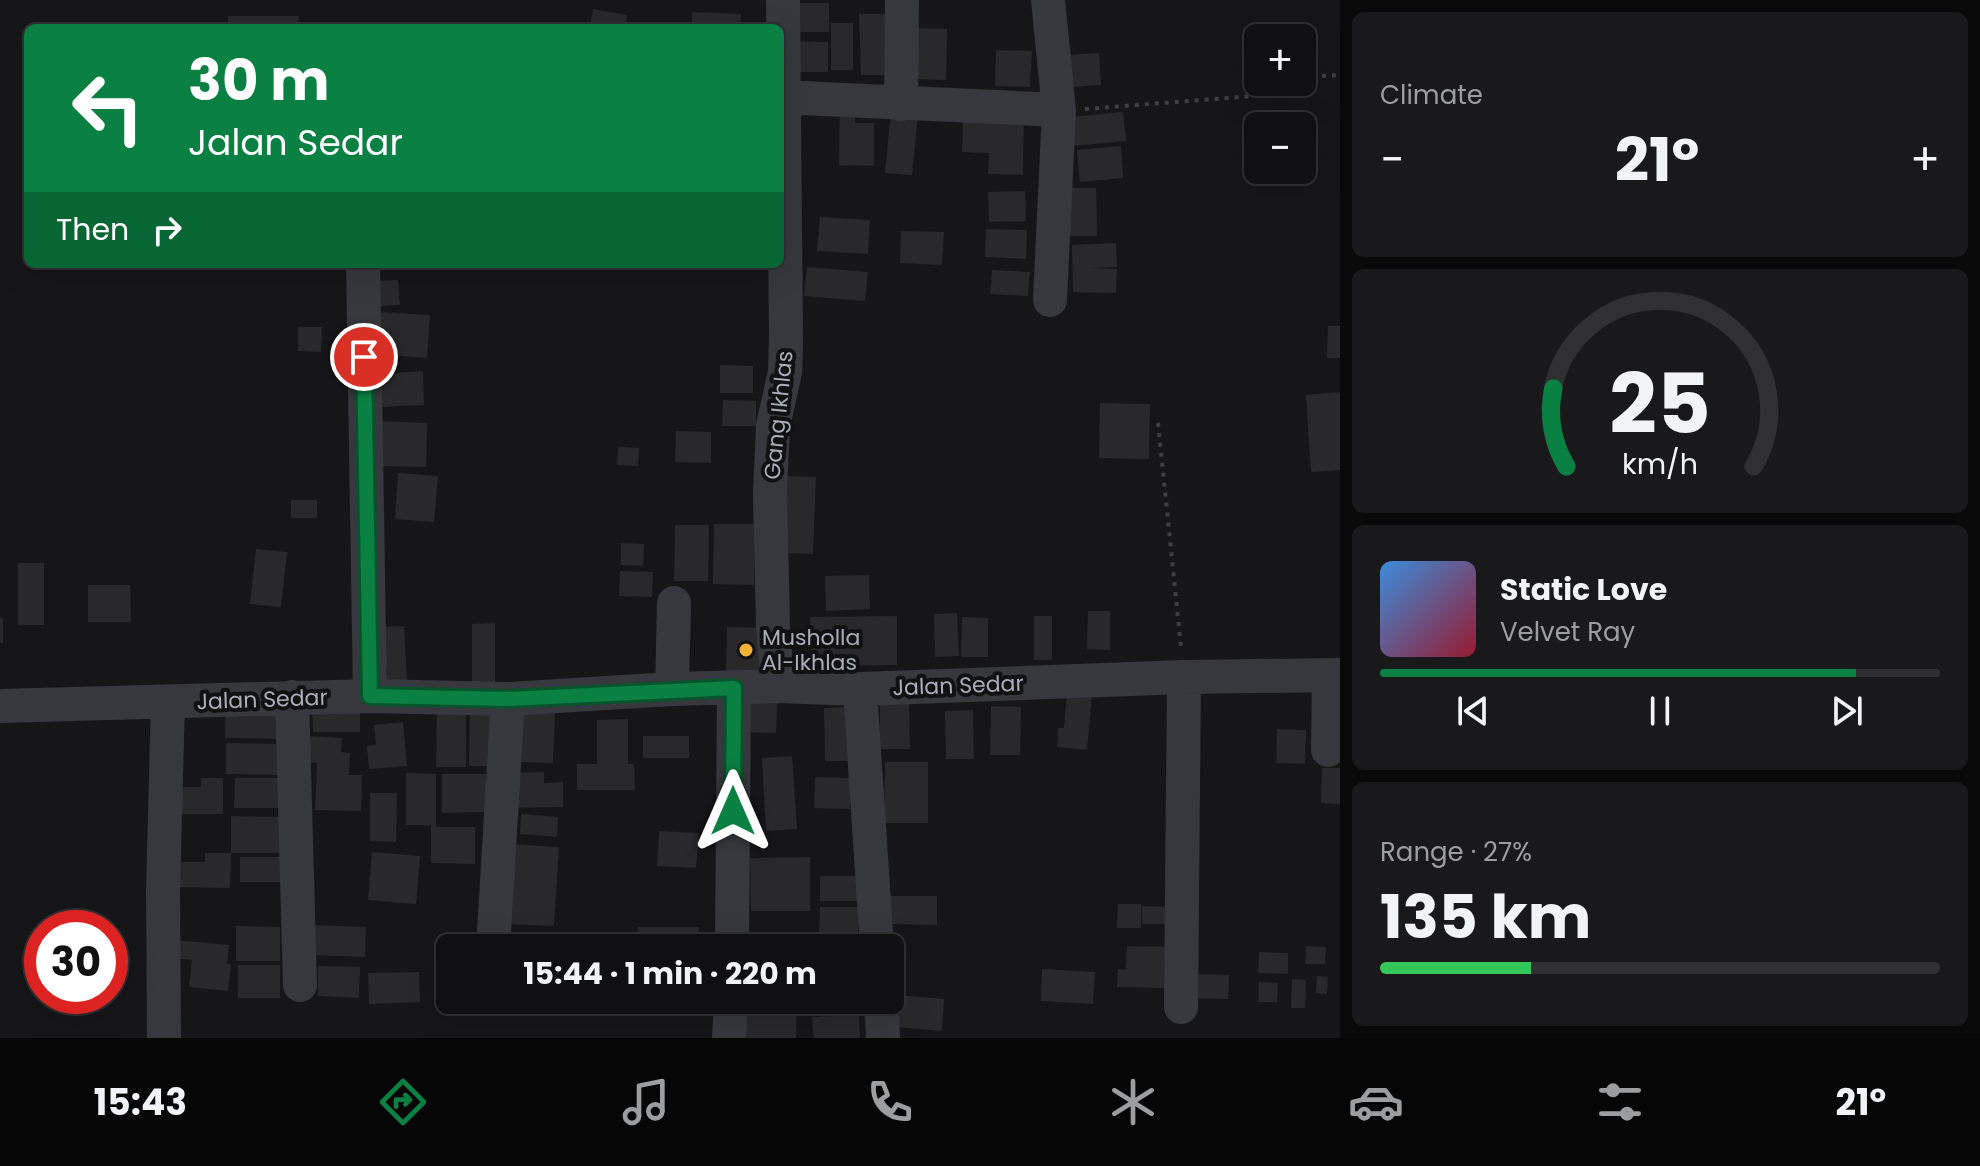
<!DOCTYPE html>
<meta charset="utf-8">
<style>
:root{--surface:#101012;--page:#19191b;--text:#f1f3f6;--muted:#9c9d9f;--line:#303032;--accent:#0b8043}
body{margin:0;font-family:Poppins,sans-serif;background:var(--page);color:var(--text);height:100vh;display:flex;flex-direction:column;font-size:30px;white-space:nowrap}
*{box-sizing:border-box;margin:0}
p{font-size:26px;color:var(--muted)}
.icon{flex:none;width:44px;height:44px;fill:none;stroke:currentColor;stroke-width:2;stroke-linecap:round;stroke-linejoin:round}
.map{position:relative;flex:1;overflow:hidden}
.sheet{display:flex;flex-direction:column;gap:12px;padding:12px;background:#09090a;width:640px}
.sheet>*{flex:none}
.banner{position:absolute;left:24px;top:24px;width:760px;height:244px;border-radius:12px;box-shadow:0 8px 32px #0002,0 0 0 2px var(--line);background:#0b8043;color:#fff;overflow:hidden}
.controls{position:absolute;left:1244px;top:24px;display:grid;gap:16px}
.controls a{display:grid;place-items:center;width:72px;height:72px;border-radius:12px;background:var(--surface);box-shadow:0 8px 32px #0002,0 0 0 2px var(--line);font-size:40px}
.speed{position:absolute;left:24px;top:910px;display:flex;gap:16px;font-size:40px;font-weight:700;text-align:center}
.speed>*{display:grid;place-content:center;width:104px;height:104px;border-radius:50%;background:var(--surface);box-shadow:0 8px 32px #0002,0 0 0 2px var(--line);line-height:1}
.speed .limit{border:12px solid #d22;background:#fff;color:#111}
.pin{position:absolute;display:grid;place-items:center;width:68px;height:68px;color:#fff;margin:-34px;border:4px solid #fff;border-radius:50%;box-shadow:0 2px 8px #0007}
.me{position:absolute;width:88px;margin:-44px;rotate:0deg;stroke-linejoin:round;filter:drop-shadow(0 0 6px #0008)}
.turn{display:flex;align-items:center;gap:28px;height:168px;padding:0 32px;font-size:36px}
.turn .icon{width:104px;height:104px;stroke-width:2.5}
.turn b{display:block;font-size:56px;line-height:68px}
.then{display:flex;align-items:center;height:76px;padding:0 32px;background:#0003;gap:16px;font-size:30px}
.big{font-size:60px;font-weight:700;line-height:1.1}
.sheet .tile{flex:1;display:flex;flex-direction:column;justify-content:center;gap:12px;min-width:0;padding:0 28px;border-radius:12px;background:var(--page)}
.sheet .dial{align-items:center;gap:0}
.dial svg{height:208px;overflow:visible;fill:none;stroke:var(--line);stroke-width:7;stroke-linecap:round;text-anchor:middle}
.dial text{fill:var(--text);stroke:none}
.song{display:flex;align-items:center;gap:24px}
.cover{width:96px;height:96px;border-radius:12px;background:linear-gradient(135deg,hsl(210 70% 55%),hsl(350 70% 35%))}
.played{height:8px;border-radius:4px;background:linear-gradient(90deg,var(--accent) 85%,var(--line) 85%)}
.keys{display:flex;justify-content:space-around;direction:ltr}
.heat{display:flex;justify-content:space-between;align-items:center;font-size:44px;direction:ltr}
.charge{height:12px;border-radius:6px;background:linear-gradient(90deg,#34c759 27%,var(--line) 0)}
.trip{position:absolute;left:436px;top:934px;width:468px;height:80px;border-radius:12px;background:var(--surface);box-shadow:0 8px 32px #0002,0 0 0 2px var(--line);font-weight:700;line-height:80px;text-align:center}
.menu{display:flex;height:128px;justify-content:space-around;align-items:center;background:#060607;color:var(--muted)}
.menu .icon{width:56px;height:56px}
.menu .active{color:var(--accent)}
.menu b{font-size:36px;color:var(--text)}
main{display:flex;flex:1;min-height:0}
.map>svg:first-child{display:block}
.building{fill:#29292c}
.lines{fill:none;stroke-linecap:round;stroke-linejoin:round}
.path{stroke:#3d3f44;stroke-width:4;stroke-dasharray:4 6;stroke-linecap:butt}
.minor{stroke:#37383d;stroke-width:34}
.route-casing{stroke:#07532c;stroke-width:20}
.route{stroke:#0b8043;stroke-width:14}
.poi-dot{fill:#f2b134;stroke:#111113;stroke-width:3}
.labels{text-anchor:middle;stroke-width:8;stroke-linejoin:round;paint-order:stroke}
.street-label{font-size:22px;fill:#a8adb8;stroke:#111113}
.poi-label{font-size:22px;fill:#a8adb8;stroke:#111113;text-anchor:start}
</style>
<main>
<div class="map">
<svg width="1340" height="1038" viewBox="0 0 1340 1038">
<rect width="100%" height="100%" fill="#161618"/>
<path class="building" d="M789 3H829V32H789Z
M593 9 627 15 625 28H590Z
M692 12 741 14 740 28H692Z
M859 14H893L894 75H861Z
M228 16H299L298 28H228Z
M831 23H853V70H831Z
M915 28 947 29 946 80 914 79Z
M787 41 828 42V72H786Z
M996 50 1032 51 1030 87 995 86Z
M1099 53 1101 85 1070 87 1068 55Z
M840 105H855V123H874V166L839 165Z
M891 111 918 113 912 175 885 173Z
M1024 111 1023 175 988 174 989 153 962 152 963 119Z
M1123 112 1126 141 1072 146 1069 117Z
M1121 146 1123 178 1080 182 1077 150Z
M1069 188H1096L1097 236H1069Z
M1025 191 1026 221 989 222 988 192Z
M820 217 870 220 868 254 817 251Z
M986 229 1027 230 1026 259 985 257Z
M901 231 944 232 942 265 900 263Z
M1116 243 1117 267 1090 268 1117 269 1116 293 1073 292 1072 245Z
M807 267 868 272 865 301 804 296Z
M992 270 1030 272 1028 296 990 294Z
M398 280 400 305 364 307 371 281Z
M375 312 430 315 427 358 372 354Z
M1328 326H1340V358H1327Z
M298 327H322L321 352 298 351Z
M720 365 753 366V393H720Z
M423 371 424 405 381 407 379 374Z
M1340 392V470L1311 472 1306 395Z
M723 400 756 401V426H722Z
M1100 403 1150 404 1149 459 1099 458Z
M378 421 427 423 426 467 376 466Z
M676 431 711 432V463L675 462Z
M618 447 639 448 638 466 617 465Z
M398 473 438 476 434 522 395 519Z
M786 476 816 477 813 554 784 553Z
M291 500H317V518H291Z
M714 524H755L754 585 713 584Z
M675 525H709L708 581H674Z
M621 543 644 544 643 566 621 565Z
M256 549 287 552 281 607 250 604Z
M18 563H44V625H18Z
M620 571 653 572 652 597 619 596Z
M869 575 870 609 826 611 825 576Z
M88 585H130L131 622H88Z
M1088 611H1110V650L1087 649Z
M957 613 959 656 935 657 934 614Z
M897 616V665L811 666 810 617Z
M1034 616H1052V660H1034Z
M962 617 988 618V657H961Z
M0 618H3V643H0Z
M495 623V686H472V624Z
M404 626 407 681 387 682V667L380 668 379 627Z
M727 627 767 628 766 673 726 672Z
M1067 693 1092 695 1087 750 1057 747 1058 728H1064Z
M880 698H909L910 749H880Z
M743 700 777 701 776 733 742 732Z
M312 701H360V732H313Z
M226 703 280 709V739L225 738Z
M437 705H466V767H436Z
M991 706 1021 707 1020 755H990Z
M470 707 491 708 490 766H469Z
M850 707 851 761H825L824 708Z
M973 710 974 759H946L945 711Z
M521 712 555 713 553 763 519 762Z
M628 719V764H634L635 790H577V764H597V720Z
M403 722 407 766 369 769 367 746 376 745 374 725Z
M1277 729 1306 730 1305 764 1276 763Z
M306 736 342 738 341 752 350 753 349 775H362L361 811 315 810 317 763 305 762Z
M643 736H689V758H643Z
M226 743 282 744V775L226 774Z
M792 756 797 829 766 831 762 758Z
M885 762H928V823H884Z
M1322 768H1340V804L1321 803Z
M544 772V783L563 782V807L508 808V773Z
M406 773 436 774V827H475V864L431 863V825H406Z
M442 774H486V812L442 813Z
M815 777 851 778 850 809 814 808Z
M201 778H223V814H175V787H201Z
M235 778H284V808H234Z
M370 793H397L396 842 370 841Z
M521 814 558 817 557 837 520 834Z
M231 816 285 817V853H231Z
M659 831 699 833 696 868 657 866Z
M512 844 559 847 554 926 508 924Z
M372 852 420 856 416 904 368 900Z
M205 853H231L230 888 171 887V862H205Z
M240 857H285V882H240Z
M810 857V911H751L750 858Z
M820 876H863V901H820Z
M890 896H937V925L890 924Z
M1118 904H1141V928H1117Z
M1142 906 1166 907V924H1142Z
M820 907H858V933L819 932Z
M312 925 366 927 365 957 311 955Z
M236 926 280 927V961H236Z
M638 927H699L698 948H637Z
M522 935 561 937V948H522Z
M174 940 229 945 227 964H231L228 991 189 987 192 960 173 958Z
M815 940H860V948H815Z
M1127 946 1166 947V988L1117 987 1118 969 1126 970Z
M1306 946 1326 947 1325 964H1305Z
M1259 952 1288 953V974L1258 973Z
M238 965H280V998H238Z
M318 966 360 967 359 998 318 996Z
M1042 969 1095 972 1093 1004 1041 1001Z
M419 972 420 1002 369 1004 368 973Z
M1192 974 1229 975 1228 999 1191 998Z
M1317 976 1328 977 1327 994 1316 993Z
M1292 979 1306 980 1305 1008H1291Z
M1259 982 1278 983 1277 1002H1258Z
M896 995 944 999 942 1031 894 1027Z
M745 1000H797L796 1038H744Z
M859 1015 860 1038H814L812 1017Z"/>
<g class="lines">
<path class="path" d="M1302 77 1340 75
M1085 109 1253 96 1285 82
M1158 423 1181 647"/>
<path class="minor" d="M1048 0 1059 110 1050 300
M780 97 1059 110
M901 104 902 0
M363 264 370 696
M778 686 773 626 770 492 773 426 785 372 786 340 783 0
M672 689 674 603
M860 689 877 948
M292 697 300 985
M0 706 370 696 508 699 672 689 778 686 860 689 1184 677 1340 675
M1328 750 1329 676
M493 948 508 699
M732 948 734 688
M881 1000 883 1038
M1181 1007 1184 677
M164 1038 163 890 168 702
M729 1038 731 1000"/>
</g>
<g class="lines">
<defs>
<path id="route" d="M364 357 370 696 508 699 734 688 733 811"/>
</defs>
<use href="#route" class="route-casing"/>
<use href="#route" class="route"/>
</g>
<circle class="poi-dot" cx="746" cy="650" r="8"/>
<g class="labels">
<g class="street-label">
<text transform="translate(778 415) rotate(-84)" y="8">Gang Ikhlas</text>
<text transform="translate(958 685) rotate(-2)" y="8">Jalan Sedar</text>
<text transform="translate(262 699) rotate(-2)" y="8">Jalan Sedar</text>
</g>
<g class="poi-label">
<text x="762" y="645">Musholla<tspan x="762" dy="25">Al-Ikhlas</tspan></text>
</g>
</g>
</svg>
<div class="controls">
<a>+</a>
<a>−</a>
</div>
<div class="speed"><div class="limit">30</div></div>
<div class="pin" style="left:364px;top:357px;background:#d93025"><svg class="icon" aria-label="arrive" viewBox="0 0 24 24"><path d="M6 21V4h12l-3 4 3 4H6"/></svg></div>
<svg class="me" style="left:733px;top:811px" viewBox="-20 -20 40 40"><path d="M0-17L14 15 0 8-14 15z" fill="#0b8043" stroke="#fff" stroke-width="4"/></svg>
<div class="trip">15:44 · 1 min · 220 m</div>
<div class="banner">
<div class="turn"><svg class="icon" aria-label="left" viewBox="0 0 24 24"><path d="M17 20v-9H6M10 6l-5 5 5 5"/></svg><div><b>30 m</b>Jalan Sedar</div></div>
<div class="then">Then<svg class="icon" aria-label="right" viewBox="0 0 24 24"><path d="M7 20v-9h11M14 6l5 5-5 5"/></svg></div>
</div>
</div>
<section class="sheet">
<div class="tile"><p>Climate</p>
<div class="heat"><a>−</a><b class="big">21°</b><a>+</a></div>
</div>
<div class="tile dial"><svg viewBox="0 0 100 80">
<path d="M14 69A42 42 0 1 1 86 69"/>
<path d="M14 69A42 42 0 0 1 9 39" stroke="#0b8043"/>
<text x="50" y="56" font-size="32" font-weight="700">25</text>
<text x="50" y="72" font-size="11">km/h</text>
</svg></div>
<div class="tile">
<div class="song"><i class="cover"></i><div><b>Static Love</b><p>Velvet Ray</p></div></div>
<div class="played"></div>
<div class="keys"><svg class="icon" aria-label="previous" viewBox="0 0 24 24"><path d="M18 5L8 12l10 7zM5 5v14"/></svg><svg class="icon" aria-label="pause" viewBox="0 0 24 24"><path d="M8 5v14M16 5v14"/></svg><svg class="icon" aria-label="next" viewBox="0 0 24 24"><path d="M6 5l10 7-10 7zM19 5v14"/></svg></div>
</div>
<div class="tile"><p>Range · 27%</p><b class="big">135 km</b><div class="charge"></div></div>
</section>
</main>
<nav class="menu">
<b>15:43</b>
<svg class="icon active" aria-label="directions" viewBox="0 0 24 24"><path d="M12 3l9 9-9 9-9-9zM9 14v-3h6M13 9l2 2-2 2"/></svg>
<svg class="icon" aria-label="music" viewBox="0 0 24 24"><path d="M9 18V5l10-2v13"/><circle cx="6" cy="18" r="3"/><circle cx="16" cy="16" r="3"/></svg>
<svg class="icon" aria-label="phone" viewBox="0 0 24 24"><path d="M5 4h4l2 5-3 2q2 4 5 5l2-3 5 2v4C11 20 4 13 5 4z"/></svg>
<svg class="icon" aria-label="climate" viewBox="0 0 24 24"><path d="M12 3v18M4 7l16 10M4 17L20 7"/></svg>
<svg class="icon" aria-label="car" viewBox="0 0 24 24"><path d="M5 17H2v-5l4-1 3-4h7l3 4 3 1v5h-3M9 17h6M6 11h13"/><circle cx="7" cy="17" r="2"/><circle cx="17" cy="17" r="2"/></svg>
<svg class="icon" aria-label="filters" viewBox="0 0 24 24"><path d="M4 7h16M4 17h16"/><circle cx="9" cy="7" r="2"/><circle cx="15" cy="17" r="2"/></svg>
<b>21°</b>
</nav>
